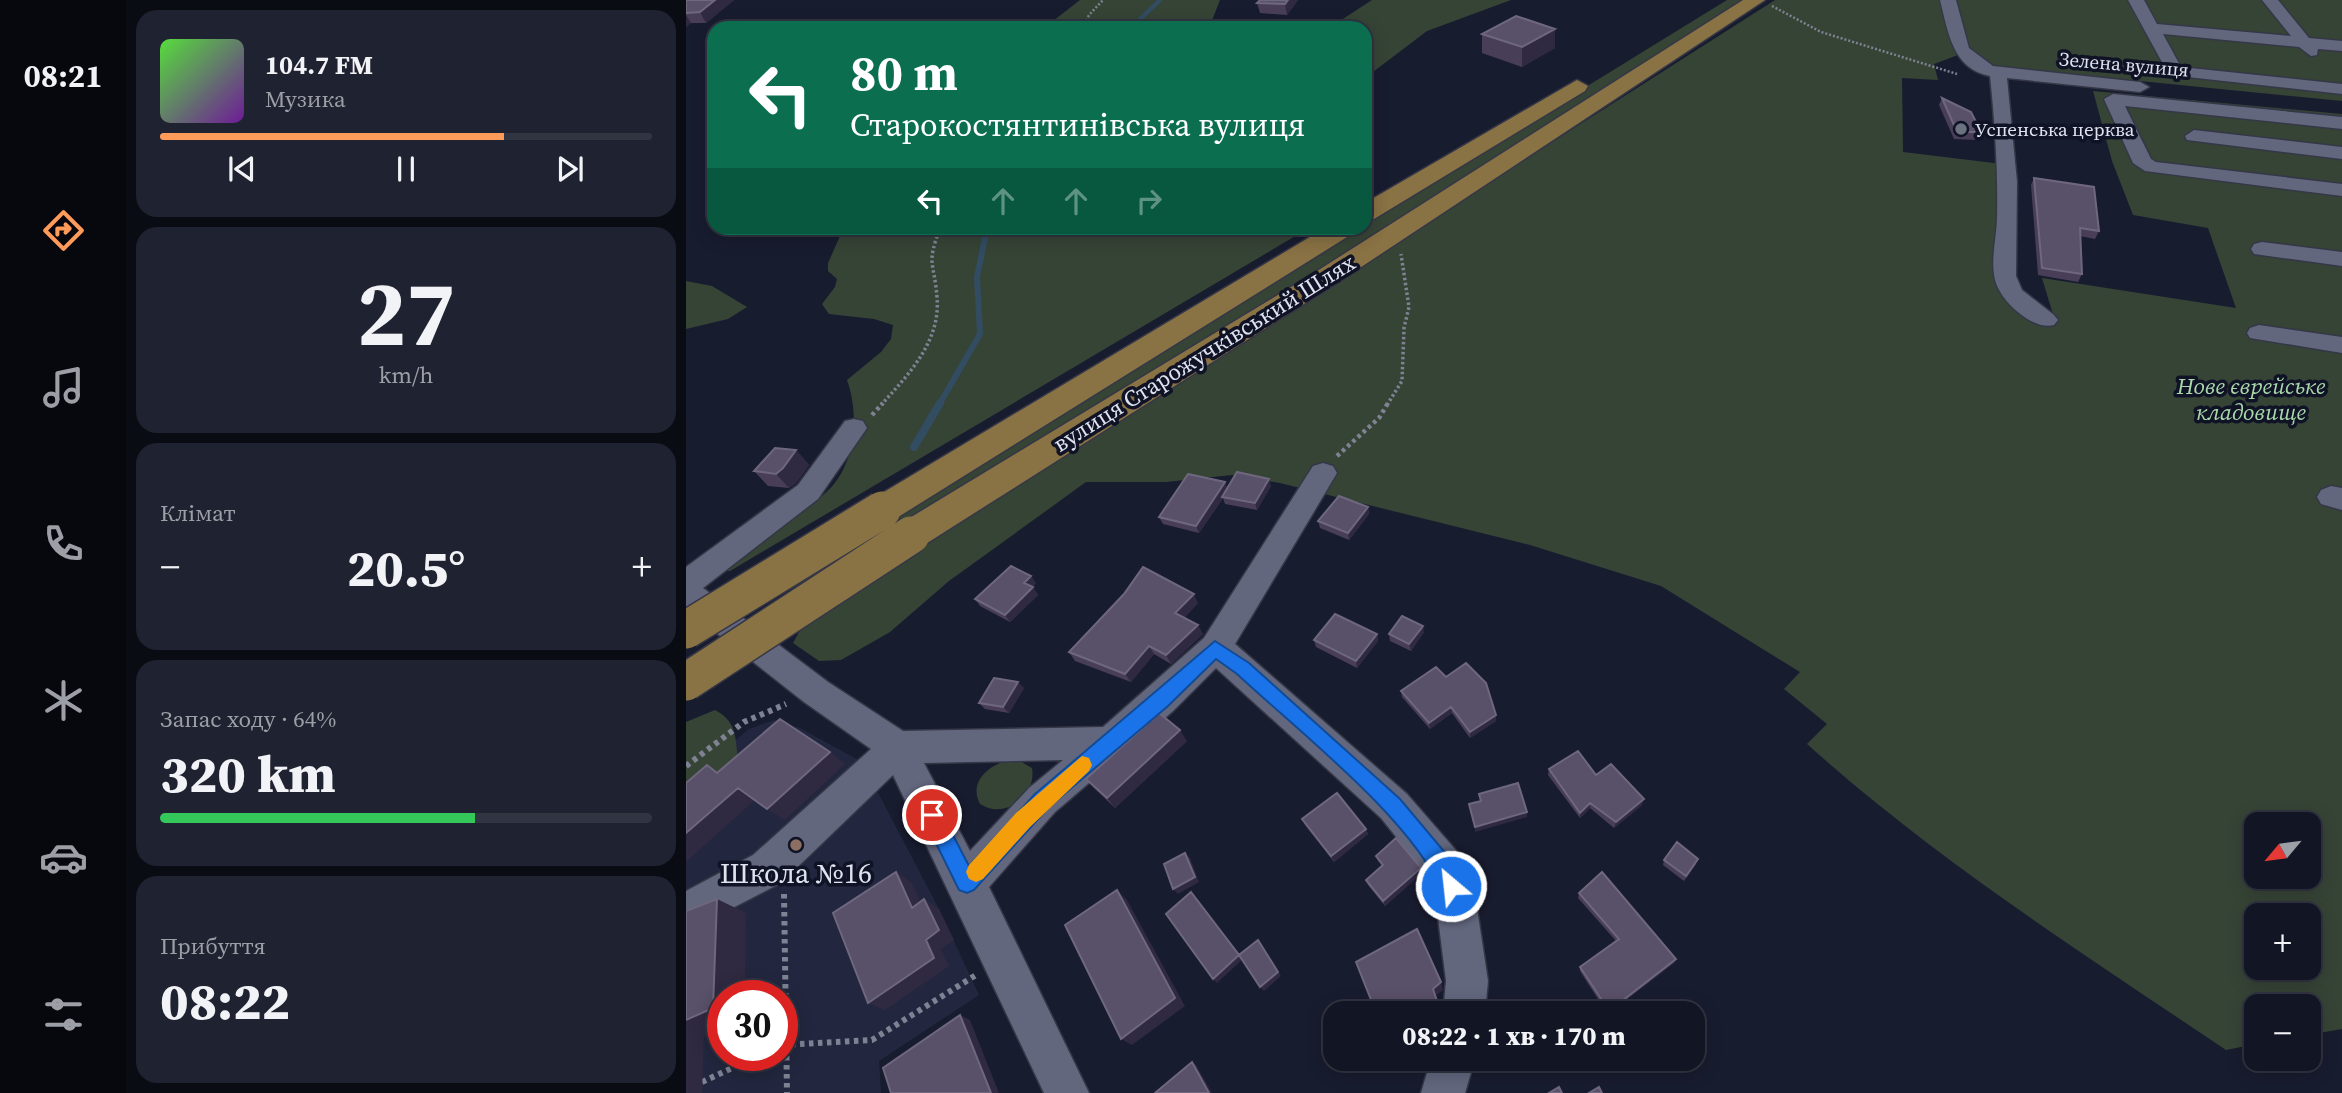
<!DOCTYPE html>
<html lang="uk">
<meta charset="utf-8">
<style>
:root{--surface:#121523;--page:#1f2230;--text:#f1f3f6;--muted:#9c9fa6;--line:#313441;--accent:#ff9b59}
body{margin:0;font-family:"Source Serif 4",serif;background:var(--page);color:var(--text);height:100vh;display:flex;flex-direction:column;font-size:26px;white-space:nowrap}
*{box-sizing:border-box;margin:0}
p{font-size:23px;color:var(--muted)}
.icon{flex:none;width:38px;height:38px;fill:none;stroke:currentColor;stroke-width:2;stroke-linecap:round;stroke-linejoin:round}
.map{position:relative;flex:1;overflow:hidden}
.details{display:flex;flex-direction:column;gap:10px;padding:10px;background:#0a0c13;width:560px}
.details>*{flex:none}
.banner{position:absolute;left:21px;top:21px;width:665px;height:214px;border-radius:21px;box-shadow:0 4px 18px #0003,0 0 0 2px var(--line);background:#0b6e4f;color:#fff;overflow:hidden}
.needle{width:46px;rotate:241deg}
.controls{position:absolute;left:1558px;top:812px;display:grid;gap:14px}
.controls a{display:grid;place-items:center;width:77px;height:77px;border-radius:14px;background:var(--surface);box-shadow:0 4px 18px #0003,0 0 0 2px var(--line);font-size:35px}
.speed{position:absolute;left:21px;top:980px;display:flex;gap:14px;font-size:35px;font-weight:700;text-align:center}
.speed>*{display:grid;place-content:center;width:91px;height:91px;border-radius:50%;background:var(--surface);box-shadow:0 4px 18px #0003,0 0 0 2px var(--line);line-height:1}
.speed .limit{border:10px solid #d22;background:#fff;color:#111}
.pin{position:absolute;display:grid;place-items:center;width:60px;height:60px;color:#fff;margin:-30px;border:4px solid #fff;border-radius:50%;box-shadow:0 2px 7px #0007}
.me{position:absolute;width:77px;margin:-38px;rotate:332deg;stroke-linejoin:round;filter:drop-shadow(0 0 5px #0008)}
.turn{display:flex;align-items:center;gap:24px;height:147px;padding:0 28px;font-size:32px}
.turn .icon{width:91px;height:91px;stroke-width:2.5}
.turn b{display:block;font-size:49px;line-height:60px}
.lanes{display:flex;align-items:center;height:66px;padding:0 28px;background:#0003;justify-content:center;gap:35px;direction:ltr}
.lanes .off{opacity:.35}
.big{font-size:52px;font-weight:800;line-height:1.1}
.details .widget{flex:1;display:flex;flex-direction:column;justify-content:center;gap:10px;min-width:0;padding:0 24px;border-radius:21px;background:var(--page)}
.details .dial{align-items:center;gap:0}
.dial b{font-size:91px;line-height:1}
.song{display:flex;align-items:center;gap:21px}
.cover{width:84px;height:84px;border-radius:10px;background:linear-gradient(135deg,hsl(110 70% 55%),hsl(280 70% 35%))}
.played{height:7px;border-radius:4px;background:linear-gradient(90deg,var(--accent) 70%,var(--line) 70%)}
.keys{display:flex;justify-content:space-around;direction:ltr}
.heat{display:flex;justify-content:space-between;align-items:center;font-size:38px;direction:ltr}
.charge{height:10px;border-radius:5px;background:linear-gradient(90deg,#34c759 64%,var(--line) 0)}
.trip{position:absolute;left:637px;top:1001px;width:382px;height:70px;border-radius:21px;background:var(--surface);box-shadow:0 4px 18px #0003,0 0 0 2px var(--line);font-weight:800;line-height:70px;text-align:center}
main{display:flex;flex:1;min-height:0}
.tab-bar{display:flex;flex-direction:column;width:126px;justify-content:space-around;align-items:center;background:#07080e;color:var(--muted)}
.tab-bar .icon{width:49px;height:49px}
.tab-bar .active{color:var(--accent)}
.tab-bar b{font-size:32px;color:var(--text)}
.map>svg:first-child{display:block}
.built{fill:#22273f;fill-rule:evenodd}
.green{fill:#364436;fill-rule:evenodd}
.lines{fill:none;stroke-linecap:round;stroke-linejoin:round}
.stream-far2{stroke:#324c62;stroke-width:4.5}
.stream-far1{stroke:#324c62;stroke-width:6}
.stream{stroke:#324c62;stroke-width:8}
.minor-casing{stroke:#353746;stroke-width:3}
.major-casing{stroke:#353746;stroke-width:3}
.path-far3{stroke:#7e8292;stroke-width:2.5;stroke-dasharray:2 2;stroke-linecap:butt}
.path-far2{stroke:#7e8292;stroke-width:3.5;stroke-dasharray:2.5 2.5;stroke-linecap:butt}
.path-far1{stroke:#7e8292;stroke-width:4.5;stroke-dasharray:3.5 3.5;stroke-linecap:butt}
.path{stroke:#7e8292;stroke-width:6;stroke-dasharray:4.5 4.5;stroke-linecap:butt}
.minor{fill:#62677e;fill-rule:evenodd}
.major{fill:#897244;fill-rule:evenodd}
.major-bridge-casing{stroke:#353746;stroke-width:40;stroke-linecap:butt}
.major-bridge{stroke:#897244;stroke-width:37}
.wall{fill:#493e58}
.shaded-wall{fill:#2f2941}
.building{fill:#595069;stroke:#6e677e;stroke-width:2}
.route{fill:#1a73e8;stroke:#114b97;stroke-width:2}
.slow{fill:#f59e0b}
.worship-dot{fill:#6b7280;stroke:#0f1325;stroke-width:2.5}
.education-dot{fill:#8d6e63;stroke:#0f1325;stroke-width:2.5}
.labels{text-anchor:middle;stroke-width:7;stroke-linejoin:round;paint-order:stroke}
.far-street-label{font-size:19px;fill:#dfe3f0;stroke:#0f1325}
.far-poi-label{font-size:19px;fill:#dfe3f0;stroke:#0f1325;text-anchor:start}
.street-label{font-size:23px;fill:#dfe3f0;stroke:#0f1325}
.park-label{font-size:23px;font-style:italic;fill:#aad8aa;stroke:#0f1325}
.near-poi-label{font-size:28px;fill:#dfe3f0;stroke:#0f1325}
</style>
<main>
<nav class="tab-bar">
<b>08:21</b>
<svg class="icon active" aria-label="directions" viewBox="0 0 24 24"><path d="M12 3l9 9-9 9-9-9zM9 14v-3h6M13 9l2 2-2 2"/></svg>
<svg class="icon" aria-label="music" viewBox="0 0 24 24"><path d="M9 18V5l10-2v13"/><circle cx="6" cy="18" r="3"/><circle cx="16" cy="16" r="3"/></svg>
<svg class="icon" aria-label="phone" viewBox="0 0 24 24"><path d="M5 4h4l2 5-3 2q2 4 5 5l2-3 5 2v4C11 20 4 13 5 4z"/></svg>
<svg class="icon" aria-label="climate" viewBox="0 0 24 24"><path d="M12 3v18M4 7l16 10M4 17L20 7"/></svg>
<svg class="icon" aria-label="car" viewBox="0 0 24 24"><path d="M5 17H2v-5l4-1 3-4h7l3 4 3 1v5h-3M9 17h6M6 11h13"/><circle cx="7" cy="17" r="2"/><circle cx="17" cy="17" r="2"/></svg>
<svg class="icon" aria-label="filters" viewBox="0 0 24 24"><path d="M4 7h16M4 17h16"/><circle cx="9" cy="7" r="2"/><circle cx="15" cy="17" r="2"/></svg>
</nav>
<section class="details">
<div class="widget">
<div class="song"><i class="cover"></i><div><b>104.7 FM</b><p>Музика</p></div></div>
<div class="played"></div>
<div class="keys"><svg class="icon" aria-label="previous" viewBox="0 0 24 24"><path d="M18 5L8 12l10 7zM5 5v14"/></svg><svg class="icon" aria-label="pause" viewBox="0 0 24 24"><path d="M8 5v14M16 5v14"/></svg><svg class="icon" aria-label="next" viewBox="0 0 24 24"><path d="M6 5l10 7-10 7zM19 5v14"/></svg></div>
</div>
<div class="widget dial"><b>27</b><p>km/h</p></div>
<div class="widget"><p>Клімат</p>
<div class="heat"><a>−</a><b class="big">20.5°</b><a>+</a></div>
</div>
<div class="widget"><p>Запас ходу · 64%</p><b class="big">320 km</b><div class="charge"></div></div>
<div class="widget"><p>Прибуття</p><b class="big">08:22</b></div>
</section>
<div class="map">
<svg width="1656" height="1093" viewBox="0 0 1656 1093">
<rect width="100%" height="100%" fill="#181c2f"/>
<path class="built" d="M88 720 114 728 176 762 253 909 293 995 193 1061 195 1093H0V781L63 729ZM37 996H96V1055H37Z"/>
<path class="green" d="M394 0H534L523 28H358Z
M686 0H825L741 31 679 78V28H643Z
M1041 0H1061L209 538H197L191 532 192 525 671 228H679V223Z
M1089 0H1656V101L1312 67 1280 52 1248 64 1252 80 1216 78 1217 152 1316 164V284L1369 321 1356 278 1550 308 1522 228 1447 215 1426 161 1407 91 1656 114V1029L1622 1035V1006H1570V1044L1540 1050C1396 953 1250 860 1121 744L1141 724 1098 689 1114 672 975 586 844 545 594 483 546 475 480 482H400L263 581 204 632 155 660 133 661 107 643 122 616ZM1570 824H1622V877H1570ZM1570 915H1622V968H1570Z
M133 228H623L44 571H31C49 556 66 539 85 525 101 513 121 507 137 495 170 469 174 416 161 380L195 352 205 339 207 325 188 319 143 314 136 304 149 287 151 279 142 271V263L154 236Z
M0 281 26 286 61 307 42 319 0 329Z
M29 710C51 722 49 736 52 759L0 799V722Z
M330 759 346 768C351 797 318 820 294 804 281 780 307 761 330 759Z"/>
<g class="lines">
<path class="stream-far2" d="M445 28 474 0"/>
<path class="stream-far1" d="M253 405 294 334 291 277 301 228"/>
<path class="stream" d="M228 447 254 403"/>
<defs>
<path id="minor" d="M1254 0H1270L1283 48 1307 66 1454 82 1463 87 1454 92 1321 78 1331 182 1330 276 1336 290 1368 315 1372 320 1368 325C1347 331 1314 301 1309 280 1304 259 1311 237 1311 216 1312 169 1309 123 1304 76 1266 69 1262 31 1254 0Z
M1442 0H1458L1471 24 1605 36 1576 0H1592L1623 38 1656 41V51L1632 49 1631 55 1625 56 1613 47 1477 34 1495 67 1656 84V94L1483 75Z
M1427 94 1656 117V129L1439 106 1465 159 1470 162 1656 184V196L1459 171 1447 163 1418 99Z
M1508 130 1656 147V159L1501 140 1499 136Z
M1576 242 1656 252V266L1568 254 1565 249 1568 244Z
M1573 325 1656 337V353L1564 338 1561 333 1564 328Z
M168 419 177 421 181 428 132 499 17 588 142 682 217 731 417 727 518 638 627 466 637 463 647 466 651 473 549 644 721 794 774 855 790 902 802 981 799 1013H757L760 981 750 902 744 879 695 818 530 668 487 711 369 812 303 887 403 1093H358L207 775 95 883 0 932V891L67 855 185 749 118 702 0 609V567L112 485 159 421ZM377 760 343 788 284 851 238 763Z
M1645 486 1656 488V510L1635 504 1631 497 1635 490Z
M745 1059H789L779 1093H735Z"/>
<path id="major" d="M1057 0H1079L648 285 238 545 225 549 212 545 207 535 212 525 628 273Z
M891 80 902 86 899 91 688 219 679 222V203Z
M639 228H670L666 234 209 519 196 523 183 519 178 510 183 501Z"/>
</defs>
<use href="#minor" class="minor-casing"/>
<use href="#major" class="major-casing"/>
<path class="path-far3" d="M1086 6 1135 32 1271 74
M397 28 403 15 417 0"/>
<path class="path-far2" d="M195 405C223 374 255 341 251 297 248 260 240 266 254 228
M701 405 716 381 718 328 723 307 715 254"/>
<path class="path-far1" d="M186 415 197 403
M651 456 693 418 702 403"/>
<path class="path" d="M0 766 58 722 100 704
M98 894 101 1093
M96 1045 186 1040 290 975
M16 1082 74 1055"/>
<use href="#minor" class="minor"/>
<use href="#major" class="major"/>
<defs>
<path id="major-bridge" d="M0 630 196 510
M0 682 225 535"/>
</defs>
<use href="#major-bridge" class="major-bridge-casing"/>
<use href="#major-bridge" class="major-bridge"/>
</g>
<path class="wall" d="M0 0H48L20 23H5L0 27Z
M574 0H612L601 15 574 13 571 3Z
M869 29V48L836 67 796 53V34Z
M1256 98 1295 132 1292 140 1268 139 1253 105Z
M1348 178 1413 231 1409 239 1394 236 1396 274 1392 282 1352 275 1345 185Z
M110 450 123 465 110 483 103 488 82 486 68 471Z
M539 482 541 488 585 486 571 510 539 504 537 498 513 533 477 524 473 517Z
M682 507 683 514 663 540 634 528 632 521Z
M350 583 346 587 352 595 324 622 294 606 289 599Z
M512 603 498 618 517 634 485 664 468 654 445 682 389 661 383 652Z
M738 632 725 651 704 641 703 634Z
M691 634 692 641 671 668 630 647 628 640Z
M760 677 810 721 784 738 766 713 744 729 716 697 715 691Z
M338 688 323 713 299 709 293 703Z
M501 741 429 808 409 789 400 779Z
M863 769 910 775 956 805 928 828 904 808 894 818 862 775Z
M616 819 680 829 682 834 648 862 619 825Z
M690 856 735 868 736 873 699 906 682 885 680 880 696 866 692 861Z
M978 860 1010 864 998 881 977 865Z
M893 893 990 959 988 963 923 1013H921L894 971V967L930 941 892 898Z"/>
<path class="shaded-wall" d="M29 0H48L20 23 14 12Z
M602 0H612L601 15 599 4Z
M0 15 5 23 0 27Z
M869 29V48L836 67V47Z
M110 450 123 465 110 483 103 488 90 474Z
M583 479 585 486 571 510 569 503Z
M539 482 542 490 513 533 510 526Z
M682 507 683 514 663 540 662 533Z
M345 576 350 583 343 590 338 583Z
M347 587 352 595 324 622 319 615Z
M508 594 512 603 494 622 489 613Z
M512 625 517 634 485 664 480 655Z
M737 626 738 632 725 651 723 644Z
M691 634 692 641 671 668 670 661Z
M463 646 468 654 445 682 439 674Z
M332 682 338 688 323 713 317 707Z
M765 707 766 713 744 729 743 723Z
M810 715V721L784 738V732Z
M494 730 501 741 429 808 421 798Z
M144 752 159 764 99 820 81 809Z
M52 788 70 799 0 862V833Z
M958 799 956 805 928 828 930 822Z
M904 803V808L894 818V813Z
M841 812V817L789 832V827Z
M680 829 682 834 648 862 645 856Z
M499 853 504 858 513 882 492 894 487 889Z
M735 868 736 873 699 906 697 901Z
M210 872 226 883 241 917 226 908Z
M431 890 441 900 499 1006 446 1045 435 1039Z
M31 899 60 913 59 996H37V1029L18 1037 16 1093H0V1020Z
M238 899 253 909 268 940 255 949 263 966 199 1010 182 1003 240 940Z
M572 940 595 976 578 991 574 987Z
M553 955 557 959 531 983 527 979Z
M990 959 988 963 922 1013 923 1011Z
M755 982 757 990 749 996 747 989Z
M753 1007 755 1013H742Z
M274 1015 284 1020 313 1093H305Z
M506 1062 510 1065 526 1093H523Z"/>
<path class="building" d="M0 0H29L14 12 0 13Z
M574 0H602L599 4 571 3Z
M830 16 869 29 836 47 796 34Z
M1256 98 1285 112 1295 132H1271Z
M1348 178 1408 187 1413 231 1394 228 1396 274 1356 268Z
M89 448 110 450 97 468 90 474 68 471Z
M551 472 583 479 569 503 536 497Z
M502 474 539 482 510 526 473 517Z
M653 496 682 507 662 533 632 521Z
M325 566 345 576 338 583 347 587 319 615 289 599Z
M457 567 508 594 489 613 512 625 480 655 463 646 439 674 383 652 438 594Z
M649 614 691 634 670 661 628 640Z
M716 616 737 626 723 644 703 634Z
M780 663 800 683 810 715 784 732 765 707 743 723 715 691 750 667 760 677Z
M308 678 332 682 317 707 293 703Z
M473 713 494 730 421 798 400 779Z
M94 719 144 752 81 809 52 788 0 833V783L21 765 31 773Z
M892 751 910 775 925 764 958 799 930 822 904 803 894 813 863 769Z
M832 783 841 812 789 827 783 804 795 801 793 794Z
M651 793 680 829 645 856 616 819Z
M710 838 735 868 697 901 680 880 697 865 690 856Z
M991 842 1012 859 1000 876 978 860Z
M499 853 509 877 487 889 478 864Z
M210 872 226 908 238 899 253 930 240 940 248 958 182 1003 147 913Z
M916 872 990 959 923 1011 894 967 933 939 893 893Z
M431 890 489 998 435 1039 379 925Z
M505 892 553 955 527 979 480 914Z
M31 899 27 1008 0 1020V911Z
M731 929 755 982 747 989 753 1007 742 1013H683L689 1010 670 962Z
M572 940 592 972 574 987 553 955Z
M274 1015 305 1093H205L197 1068Z
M506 1062 523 1093H469Z
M873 1087 876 1093H863Z
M913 1087 916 1093H903Z"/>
<path class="route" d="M529 641 563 663 714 799 767 862 775 886 772 893 765 896 757 893C726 819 612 731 551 674L530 659 482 706 363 807 288 890 281 893 273 890 236 815 239 808 246 806 253 808 283 866 349 794Z"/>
<path class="slow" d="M396 756 403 758 406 765 403 771 344 827 297 879 290 882 283 879 280 872 283 865 330 813Z"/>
<circle class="worship-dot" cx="1275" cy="129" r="7"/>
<circle class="education-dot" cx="110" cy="845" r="7"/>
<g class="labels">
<g class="far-street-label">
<text transform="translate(1438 64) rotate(5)" y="7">Зелена вулиця</text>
</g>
<g class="far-poi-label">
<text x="1289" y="136">Успенська церква</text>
</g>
<g class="street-label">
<text transform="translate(518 353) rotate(-32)" y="8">вулиця Старожучківський Шлях</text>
</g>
<g class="park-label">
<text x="1565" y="394">Нове єврейське<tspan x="1565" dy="26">кладовище</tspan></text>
</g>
<g class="near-poi-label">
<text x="110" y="883">Школа №16</text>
</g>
</g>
</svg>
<div class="controls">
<a><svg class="needle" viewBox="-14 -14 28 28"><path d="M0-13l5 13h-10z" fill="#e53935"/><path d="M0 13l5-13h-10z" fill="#9c9fa6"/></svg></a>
<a>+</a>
<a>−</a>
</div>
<div class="speed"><div class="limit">30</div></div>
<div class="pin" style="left:246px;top:815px;background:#d93025"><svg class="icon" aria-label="arrive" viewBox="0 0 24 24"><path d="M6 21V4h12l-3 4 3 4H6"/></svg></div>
<svg class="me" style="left:765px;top:886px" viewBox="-20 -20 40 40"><circle r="17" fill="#1a73e8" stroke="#fff" stroke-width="3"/><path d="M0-11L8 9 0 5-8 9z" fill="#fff"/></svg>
<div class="trip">08:22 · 1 хв · 170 m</div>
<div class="banner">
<div class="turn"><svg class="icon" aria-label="left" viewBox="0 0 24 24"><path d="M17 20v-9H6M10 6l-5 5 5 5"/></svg><div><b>80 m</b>Старокостянтинівська вулиця</div></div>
<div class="lanes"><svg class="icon" aria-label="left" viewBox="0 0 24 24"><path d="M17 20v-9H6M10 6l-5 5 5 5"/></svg><svg class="icon off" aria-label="ahead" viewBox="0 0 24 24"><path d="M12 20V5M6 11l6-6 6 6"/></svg><svg class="icon off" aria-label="ahead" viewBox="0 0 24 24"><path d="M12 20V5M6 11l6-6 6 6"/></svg><svg class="icon off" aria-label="right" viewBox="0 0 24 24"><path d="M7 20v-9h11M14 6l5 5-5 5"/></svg></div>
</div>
</div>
</main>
